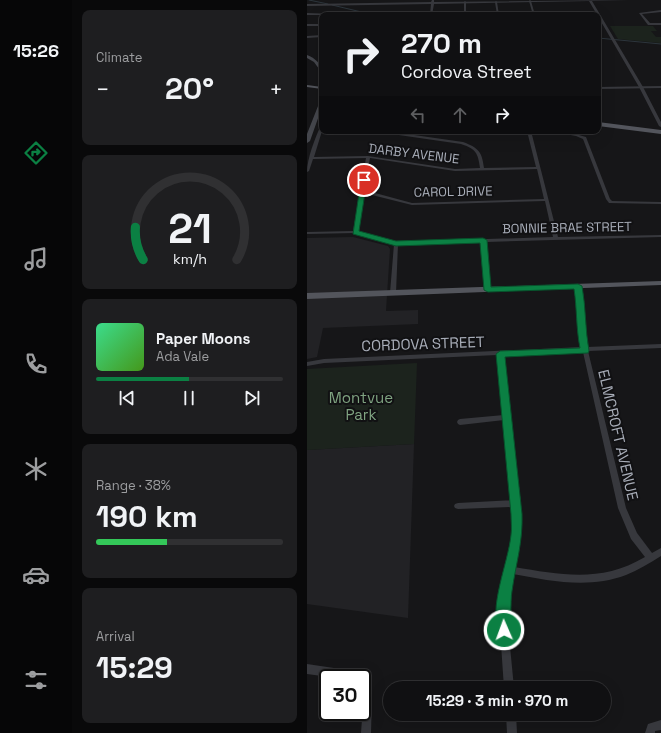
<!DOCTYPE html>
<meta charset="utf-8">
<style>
:root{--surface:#101012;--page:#1e1e20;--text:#f1f3f6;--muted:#9c9d9f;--line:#303032;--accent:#0b8043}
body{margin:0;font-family:"Space Grotesk",sans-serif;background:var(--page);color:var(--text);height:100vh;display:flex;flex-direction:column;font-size:15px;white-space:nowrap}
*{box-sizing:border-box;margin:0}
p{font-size:13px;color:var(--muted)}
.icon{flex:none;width:22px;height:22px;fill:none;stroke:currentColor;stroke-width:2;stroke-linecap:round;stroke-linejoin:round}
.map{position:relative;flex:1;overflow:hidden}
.sheet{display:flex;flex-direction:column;gap:10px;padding:10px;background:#09090a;width:235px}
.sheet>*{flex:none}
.top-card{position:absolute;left:12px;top:12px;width:282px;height:122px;border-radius:8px;box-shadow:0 4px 16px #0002,0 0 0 1px var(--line);background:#101012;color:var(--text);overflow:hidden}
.speed{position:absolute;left:12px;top:669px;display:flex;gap:8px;font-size:20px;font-weight:700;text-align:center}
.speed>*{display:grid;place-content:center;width:52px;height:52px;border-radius:50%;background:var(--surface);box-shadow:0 4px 16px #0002,0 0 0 1px var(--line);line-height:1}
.speed .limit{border:2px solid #111;border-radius:6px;background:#fff;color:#111}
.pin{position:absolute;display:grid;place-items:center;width:34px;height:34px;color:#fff;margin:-17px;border:2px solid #fff;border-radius:50%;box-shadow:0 1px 4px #0007}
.me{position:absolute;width:44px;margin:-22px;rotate:358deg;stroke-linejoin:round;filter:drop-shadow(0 0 3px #0008)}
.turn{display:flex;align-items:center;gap:14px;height:84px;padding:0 16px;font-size:18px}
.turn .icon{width:52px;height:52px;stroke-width:2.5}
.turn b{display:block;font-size:28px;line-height:34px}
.lanes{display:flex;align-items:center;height:38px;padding:0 16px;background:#0003;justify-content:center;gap:20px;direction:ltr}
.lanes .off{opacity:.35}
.big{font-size:30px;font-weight:600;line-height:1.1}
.sheet .card{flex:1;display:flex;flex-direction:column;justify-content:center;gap:6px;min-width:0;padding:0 14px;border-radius:8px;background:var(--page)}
.sheet .dial{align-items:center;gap:0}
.dial svg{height:104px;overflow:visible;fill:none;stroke:var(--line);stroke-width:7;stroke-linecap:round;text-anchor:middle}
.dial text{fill:var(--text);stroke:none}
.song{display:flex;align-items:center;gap:12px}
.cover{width:48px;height:48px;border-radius:6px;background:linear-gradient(135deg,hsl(150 70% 55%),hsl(100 70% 35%))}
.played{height:4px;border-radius:2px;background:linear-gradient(90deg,var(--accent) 50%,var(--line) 50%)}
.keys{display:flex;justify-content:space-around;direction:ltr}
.heat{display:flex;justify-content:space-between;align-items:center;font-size:22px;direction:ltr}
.charge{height:6px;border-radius:3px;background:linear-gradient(90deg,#34c759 38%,var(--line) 0)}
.trip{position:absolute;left:76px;top:681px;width:228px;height:40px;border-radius:20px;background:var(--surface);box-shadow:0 4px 16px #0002,0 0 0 1px var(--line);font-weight:600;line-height:40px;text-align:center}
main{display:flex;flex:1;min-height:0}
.menu{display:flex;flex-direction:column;width:72px;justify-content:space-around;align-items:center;background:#060607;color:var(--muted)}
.menu .icon{width:28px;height:28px}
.menu .on{color:var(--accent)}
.menu b{font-size:18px;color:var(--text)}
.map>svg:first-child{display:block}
.built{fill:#222225}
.green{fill:#1c231d}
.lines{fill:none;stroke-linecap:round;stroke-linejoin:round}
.stream{stroke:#2c353c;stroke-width:1}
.minor{fill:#37383d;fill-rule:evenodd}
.tertiary{fill:#37383d;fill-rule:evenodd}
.secondary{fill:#45474d;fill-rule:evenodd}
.primary{fill:#53555c;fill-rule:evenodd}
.route{fill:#0b8043;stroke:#07532c}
.labels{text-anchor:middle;stroke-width:4;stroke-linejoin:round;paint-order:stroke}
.far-street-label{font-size:13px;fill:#a8adb8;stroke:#111113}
.street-label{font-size:15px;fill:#a8adb8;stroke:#111113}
.park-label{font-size:15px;fill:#7fa381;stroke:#111113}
</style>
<main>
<nav class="menu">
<b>15:26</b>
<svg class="icon on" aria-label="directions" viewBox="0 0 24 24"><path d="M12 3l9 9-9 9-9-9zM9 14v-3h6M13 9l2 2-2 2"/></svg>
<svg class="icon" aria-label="music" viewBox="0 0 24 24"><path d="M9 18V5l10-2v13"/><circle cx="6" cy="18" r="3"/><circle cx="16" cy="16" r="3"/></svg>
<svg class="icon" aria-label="phone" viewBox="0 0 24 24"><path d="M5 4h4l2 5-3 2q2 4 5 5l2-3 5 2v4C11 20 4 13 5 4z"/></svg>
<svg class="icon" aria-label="climate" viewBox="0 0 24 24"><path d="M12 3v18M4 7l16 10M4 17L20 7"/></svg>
<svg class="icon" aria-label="car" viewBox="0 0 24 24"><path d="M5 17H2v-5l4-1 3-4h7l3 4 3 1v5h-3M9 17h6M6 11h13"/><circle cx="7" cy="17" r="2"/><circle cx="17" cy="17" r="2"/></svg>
<svg class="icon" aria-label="filters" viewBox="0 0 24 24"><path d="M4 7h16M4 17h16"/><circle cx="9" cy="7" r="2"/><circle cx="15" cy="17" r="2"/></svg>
</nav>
<section class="sheet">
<div class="card"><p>Climate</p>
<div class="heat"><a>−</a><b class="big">20°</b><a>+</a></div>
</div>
<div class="card dial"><svg viewBox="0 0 100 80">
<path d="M14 69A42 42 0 1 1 86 69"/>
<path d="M14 69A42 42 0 0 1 8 44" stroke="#0b8043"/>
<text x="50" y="56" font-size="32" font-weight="700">21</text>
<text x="50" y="72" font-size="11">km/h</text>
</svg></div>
<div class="card">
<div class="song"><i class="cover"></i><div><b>Paper Moons</b><p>Ada Vale</p></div></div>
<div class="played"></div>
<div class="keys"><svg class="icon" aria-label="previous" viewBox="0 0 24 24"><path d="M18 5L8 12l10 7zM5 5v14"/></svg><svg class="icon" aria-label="pause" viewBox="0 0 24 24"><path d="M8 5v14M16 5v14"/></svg><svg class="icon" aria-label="next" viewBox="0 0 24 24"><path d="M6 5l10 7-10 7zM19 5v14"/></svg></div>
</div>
<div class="card"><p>Range · 38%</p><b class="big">190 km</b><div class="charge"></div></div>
<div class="card"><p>Arrival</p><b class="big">15:29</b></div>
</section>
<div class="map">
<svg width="354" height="733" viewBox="0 0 354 733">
<rect width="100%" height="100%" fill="#161618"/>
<path class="built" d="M46 237 81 246 83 249 79 311 111 310V324L16 328 10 357 0 359V238Z
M107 444 101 618 0 604V450Z"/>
<path class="green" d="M303 26H346L350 31H344L349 37H354V43L311 39Z
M110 363 107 444 0 450V369Z"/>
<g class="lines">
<path class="stream" d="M2 0 21 4
M25 5 67 15
M291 38 354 44"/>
<path class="minor" d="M223 0 224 1 228 15H226L222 1Z
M158 1 159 2V15H157V2Z
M189 1 190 2 192 15H190L188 2Z
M354 10V12L335 14 343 23H354V25H341L332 13Z
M0 13 28 14 29 15H0Z
M0 24H15V26H0Z
M15 35V37L0 38V36Z
M354 86V88L291 89V87Z
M291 102 293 103 294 109 293 114 291 115Z
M14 125H15V131L7 157 61 156 148 169 173 168C171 153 169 149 154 144L71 132 69 131H79L156 142C172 148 175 152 177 168L229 167 220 131H224L251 237 354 235V237L179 242 184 290 181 292 178 290 174 242 91 244 89 293 86 295 84 294 83 293 87 244 48 233 0 234V232L46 231 59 158 6 159 2 171 0 172C0 159 8 138 14 125ZM63 158 148 171 230 169 237 199 105 203 57 190ZM57 193 105 205 238 201 246 237 89 242 50 231Z
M242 131C255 131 267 133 279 137L303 199 305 201 354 202V204L302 203 299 199 276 139 269 136Z
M271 284 274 286 276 301 277 332 280 347 354 344V348L281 351 319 508 330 533 345 553 354 548V556C343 563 331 570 319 575 282 589 243 581 206 574L202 591 200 615 207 688H197L192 615 194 591 206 535V507L151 509 148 508 147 506 148 504 151 503 206 500 197 420 153 425 151 424 150 422 151 420 153 419 197 415 190 355 17 363 0 366V362L17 359 275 347 271 332 270 301 268 286ZM276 352 311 508 324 539 338 557C294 583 255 575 207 567L214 535V503L196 355Z
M0 664 47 671 58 678 63 684 65 697 64 733H54L56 705 55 678H30L0 674Z
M199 714H209L210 733H200Z
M354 720V730L348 731V733H338L341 724Z"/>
<path class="tertiary" d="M125 0H127V2L322 0 285 1 336 87 354 122V127L352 126 332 87 282 1 127 4 125 15H123L124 4 0 6V4L124 2Z"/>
<path class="secondary" d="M0 55C8 58 15 64 15 73L7 62 0 58Z
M15 100V107L3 141 0 143V134L13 101Z"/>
<path class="primary" d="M0 85 15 87V89L0 87Z
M291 122 354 130V134L291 126Z
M354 281V285L0 299V293Z"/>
</g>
<path class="route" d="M57 178 60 180 52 231 89 241 176 238 180 240 184 287 271 284 275 286C279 308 278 329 282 351L281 353 198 357 215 514C216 542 209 563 205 591 203 602 205 626 202 634L197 636 192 634C181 607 201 564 204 535 205 528 204 521 204 514L189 354 193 351 273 348C269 328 270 308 267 289L181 292 177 290 173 243 89 246 46 234 54 180Z"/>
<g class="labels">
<g class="far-street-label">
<text transform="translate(107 153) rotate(7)" y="5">DARBY AVENUE</text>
<text transform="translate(146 191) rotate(-1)" y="5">CAROL DRIVE</text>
<text transform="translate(260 227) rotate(-1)" y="5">BONNIE BRAE STREET</text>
</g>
<g class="street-label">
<text transform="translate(116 344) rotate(-2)" y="5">CORDOVA STREET</text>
<text transform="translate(311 435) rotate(77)" y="5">ELMCROFT AVENUE</text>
</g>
<g class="park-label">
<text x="54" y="403">Montvue<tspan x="54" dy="17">Park</tspan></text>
</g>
</g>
</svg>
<div class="speed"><div class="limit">30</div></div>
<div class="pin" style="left:57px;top:180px;background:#d93025"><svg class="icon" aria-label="arrive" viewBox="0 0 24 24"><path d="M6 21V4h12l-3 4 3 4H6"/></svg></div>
<svg class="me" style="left:197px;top:630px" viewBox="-20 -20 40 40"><circle r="17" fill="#0b8043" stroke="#fff" stroke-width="3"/><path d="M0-11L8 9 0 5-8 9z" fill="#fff"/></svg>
<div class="trip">15:29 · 3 min · 970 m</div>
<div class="top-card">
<div class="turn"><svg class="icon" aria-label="right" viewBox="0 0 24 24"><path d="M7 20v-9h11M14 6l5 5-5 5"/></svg><div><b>270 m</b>Cordova Street</div></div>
<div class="lanes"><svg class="icon off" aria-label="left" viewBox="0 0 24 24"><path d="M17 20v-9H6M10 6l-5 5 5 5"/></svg><svg class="icon off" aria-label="ahead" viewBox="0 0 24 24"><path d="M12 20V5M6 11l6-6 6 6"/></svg><svg class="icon" aria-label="right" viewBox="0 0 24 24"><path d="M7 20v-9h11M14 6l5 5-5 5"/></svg></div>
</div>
</div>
</main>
